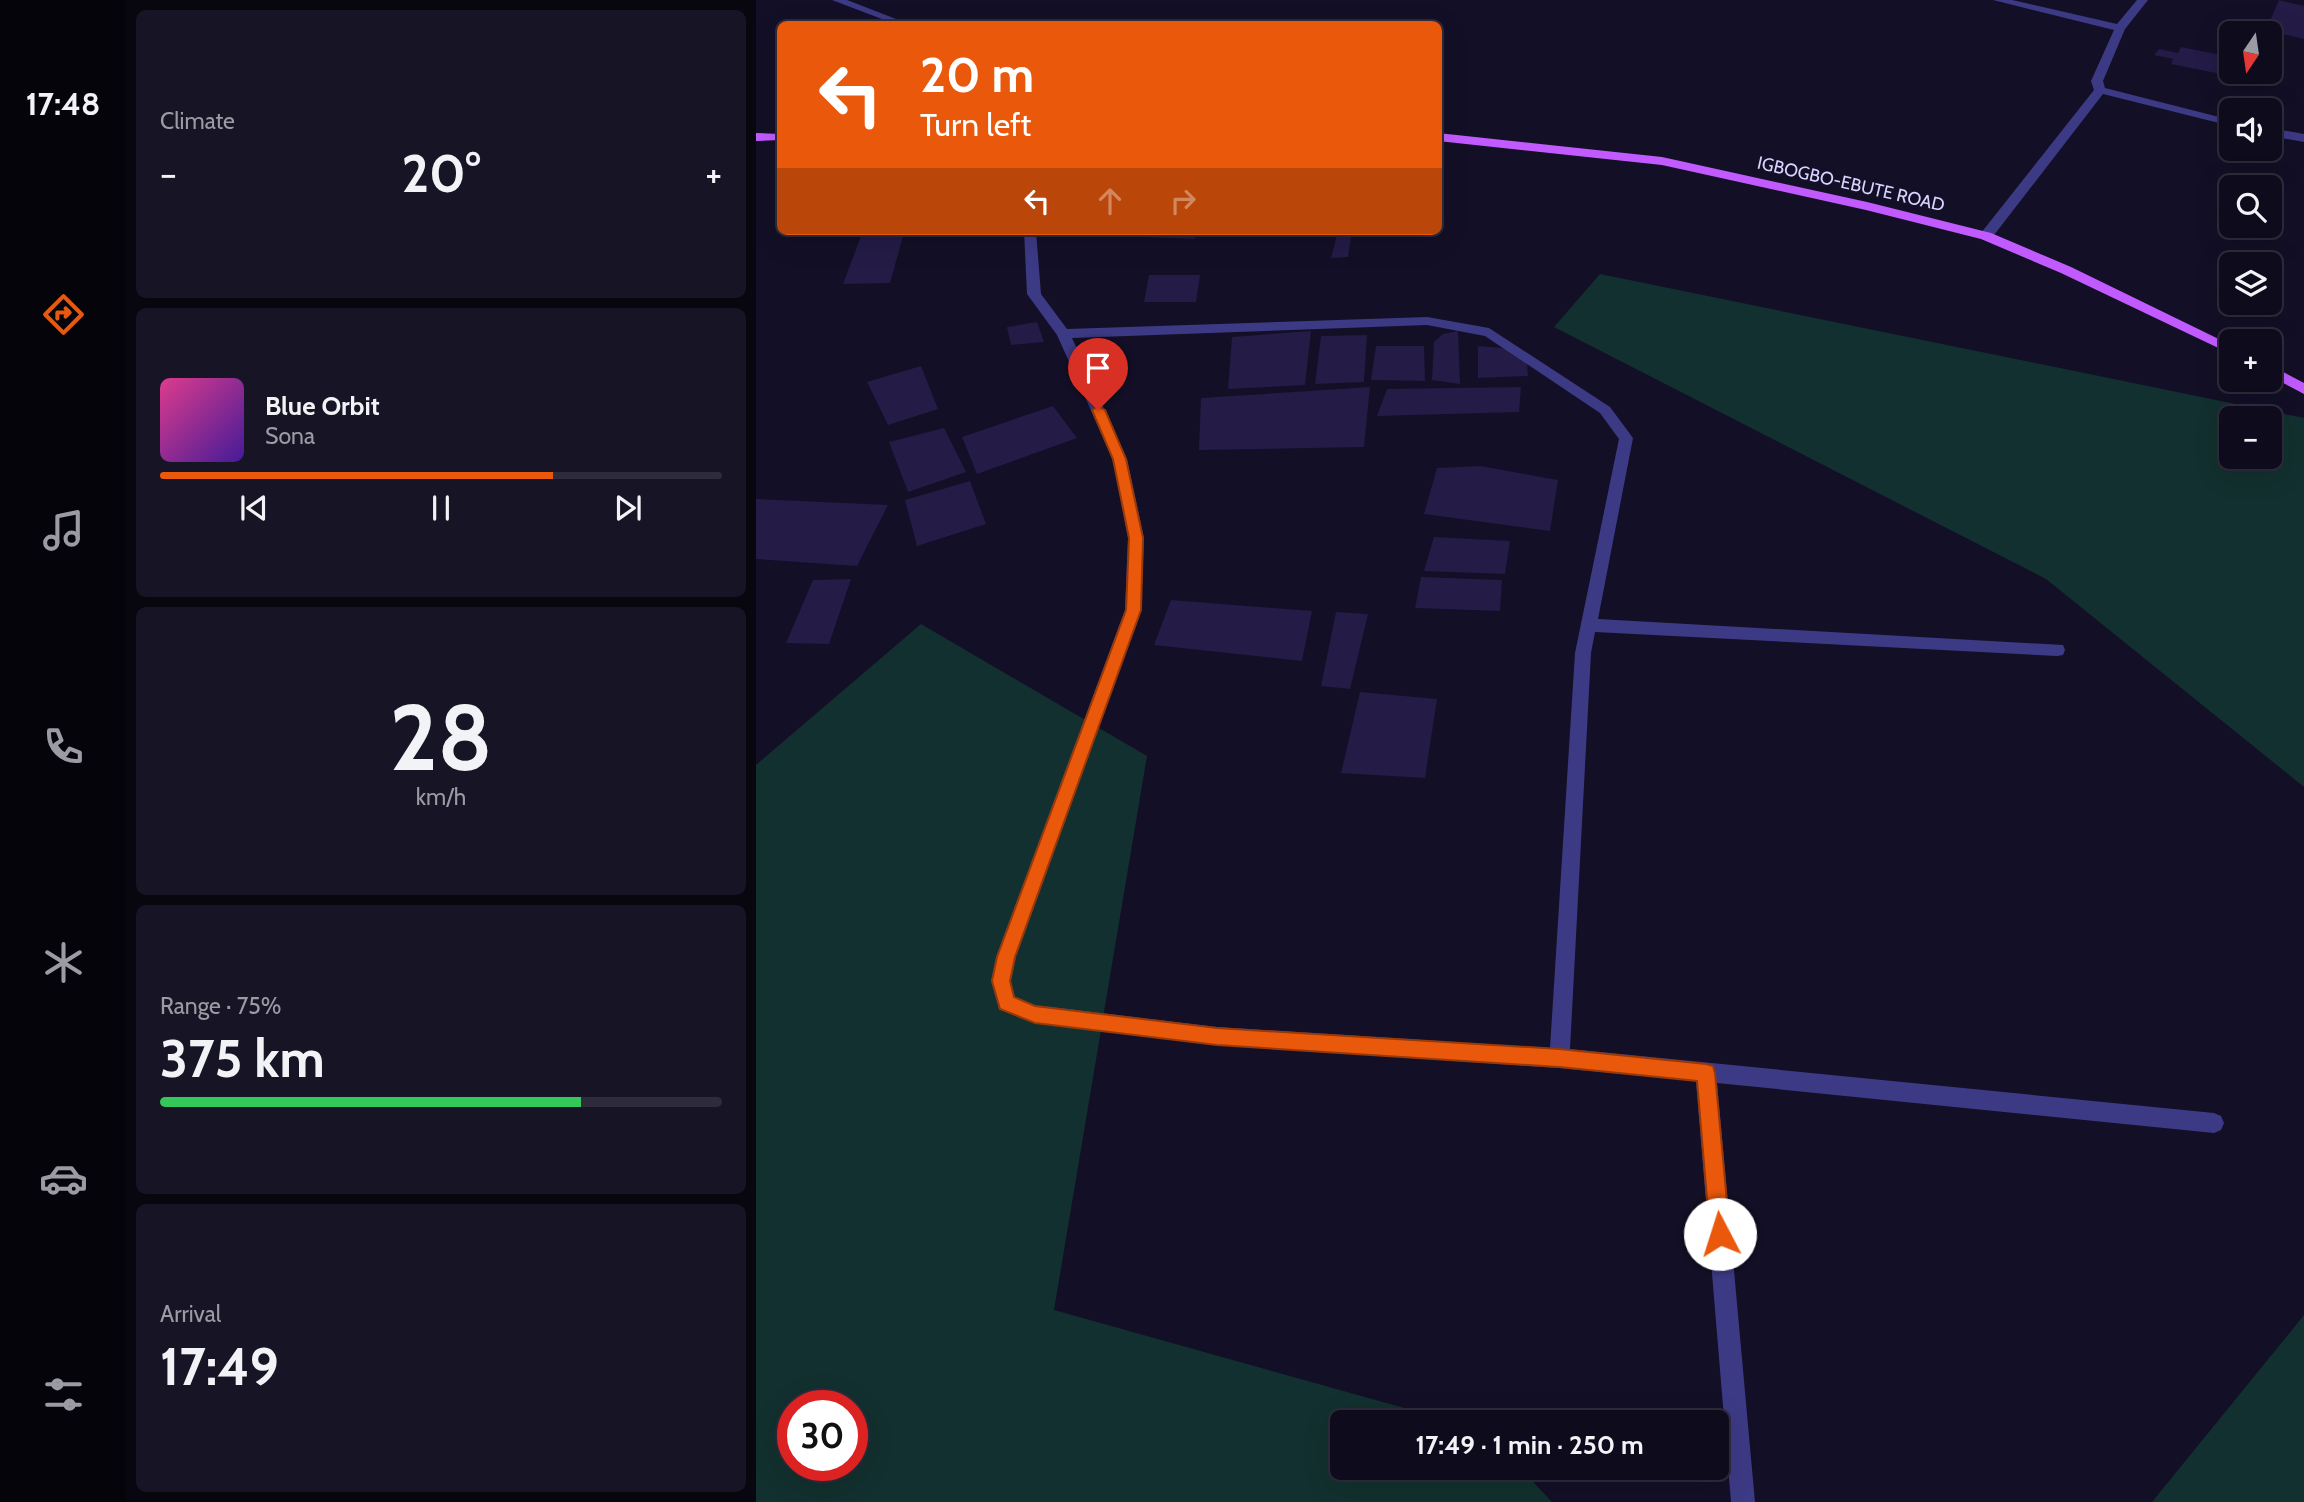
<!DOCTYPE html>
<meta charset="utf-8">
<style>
:root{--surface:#0e0b1c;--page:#171425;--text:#f1f3f6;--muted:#9b9ba3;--line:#2e2b3b;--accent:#ea580c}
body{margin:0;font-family:Cabin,sans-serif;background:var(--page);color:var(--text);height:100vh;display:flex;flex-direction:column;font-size:26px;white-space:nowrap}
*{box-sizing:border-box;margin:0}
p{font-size:23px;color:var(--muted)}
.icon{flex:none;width:38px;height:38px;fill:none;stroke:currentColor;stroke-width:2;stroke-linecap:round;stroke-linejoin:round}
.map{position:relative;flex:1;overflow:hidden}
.sheet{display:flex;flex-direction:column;gap:10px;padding:10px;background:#08060f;width:630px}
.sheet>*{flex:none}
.hud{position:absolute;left:21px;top:21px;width:665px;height:214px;border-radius:10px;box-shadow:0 7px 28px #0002,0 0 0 2px var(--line);background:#ea580c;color:#fff;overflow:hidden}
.needle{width:46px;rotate:193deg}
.buttons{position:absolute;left:1463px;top:21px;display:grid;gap:14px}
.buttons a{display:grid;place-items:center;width:63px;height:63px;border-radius:10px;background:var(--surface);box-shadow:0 7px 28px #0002,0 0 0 2px var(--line);font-size:35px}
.speed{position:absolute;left:21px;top:1390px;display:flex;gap:14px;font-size:35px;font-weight:700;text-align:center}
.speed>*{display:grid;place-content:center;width:91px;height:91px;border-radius:50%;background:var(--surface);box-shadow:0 7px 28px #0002,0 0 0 2px var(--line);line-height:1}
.speed .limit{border:10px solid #d22;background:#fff;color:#111}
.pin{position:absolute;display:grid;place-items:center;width:60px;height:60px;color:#fff;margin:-72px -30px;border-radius:50% 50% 50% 0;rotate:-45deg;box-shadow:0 0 7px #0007}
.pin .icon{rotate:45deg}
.me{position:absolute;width:77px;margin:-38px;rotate:355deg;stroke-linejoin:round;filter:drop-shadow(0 0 5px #0008)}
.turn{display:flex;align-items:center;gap:24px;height:147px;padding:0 28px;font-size:32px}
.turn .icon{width:91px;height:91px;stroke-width:2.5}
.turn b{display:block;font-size:49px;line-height:60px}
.lanes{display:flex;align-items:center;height:66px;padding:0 28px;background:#0003;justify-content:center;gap:35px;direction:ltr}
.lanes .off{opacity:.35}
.big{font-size:52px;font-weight:700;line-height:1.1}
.sheet .widget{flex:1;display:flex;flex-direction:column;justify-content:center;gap:10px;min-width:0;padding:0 24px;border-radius:10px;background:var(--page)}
.sheet .dial{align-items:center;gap:0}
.dial b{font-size:91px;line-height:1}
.song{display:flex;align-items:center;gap:21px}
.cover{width:84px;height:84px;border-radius:10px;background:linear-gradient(135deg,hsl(330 70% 55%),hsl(260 70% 35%))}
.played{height:7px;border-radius:4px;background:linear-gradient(90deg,var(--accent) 70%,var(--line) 70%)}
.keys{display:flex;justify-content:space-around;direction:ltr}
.heat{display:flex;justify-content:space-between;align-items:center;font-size:38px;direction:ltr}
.charge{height:10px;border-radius:5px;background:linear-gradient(90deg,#34c759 75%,var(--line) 0)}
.trip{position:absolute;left:574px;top:1410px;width:399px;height:70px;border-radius:10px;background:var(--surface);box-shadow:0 7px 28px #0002,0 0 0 2px var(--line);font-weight:700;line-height:70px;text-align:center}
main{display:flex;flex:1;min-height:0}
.tab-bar{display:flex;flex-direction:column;width:126px;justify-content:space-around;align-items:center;background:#06040b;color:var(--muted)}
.tab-bar .icon{width:49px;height:49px}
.tab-bar .selected{color:var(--accent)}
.tab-bar b{font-size:32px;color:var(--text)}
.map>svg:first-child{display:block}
.green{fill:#12302f;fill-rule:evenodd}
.building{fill:#241b47}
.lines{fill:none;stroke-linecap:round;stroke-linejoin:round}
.minor{fill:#3d3a85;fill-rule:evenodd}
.major{fill:#c25bff;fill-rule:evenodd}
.route{fill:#ea580c;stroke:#983908;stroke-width:2}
.labels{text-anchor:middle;stroke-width:7;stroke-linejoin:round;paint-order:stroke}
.far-street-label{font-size:18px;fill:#d9d4ff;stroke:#130f26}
</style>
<main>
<nav class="tab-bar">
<b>17:48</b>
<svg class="icon selected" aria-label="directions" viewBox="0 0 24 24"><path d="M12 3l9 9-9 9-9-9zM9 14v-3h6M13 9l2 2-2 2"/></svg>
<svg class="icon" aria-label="music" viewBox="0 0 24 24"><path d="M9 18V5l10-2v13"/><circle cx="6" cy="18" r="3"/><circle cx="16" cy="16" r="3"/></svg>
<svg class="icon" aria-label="phone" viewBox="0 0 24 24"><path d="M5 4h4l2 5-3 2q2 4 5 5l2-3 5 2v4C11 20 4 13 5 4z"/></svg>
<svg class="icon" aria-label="climate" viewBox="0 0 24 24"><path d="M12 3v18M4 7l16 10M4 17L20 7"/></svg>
<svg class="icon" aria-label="car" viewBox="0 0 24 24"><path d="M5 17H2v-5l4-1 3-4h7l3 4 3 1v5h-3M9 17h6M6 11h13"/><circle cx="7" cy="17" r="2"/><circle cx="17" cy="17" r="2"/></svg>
<svg class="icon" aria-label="filters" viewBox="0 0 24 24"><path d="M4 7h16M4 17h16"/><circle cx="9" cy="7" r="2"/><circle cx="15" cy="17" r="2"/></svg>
</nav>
<section class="sheet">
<div class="widget"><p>Climate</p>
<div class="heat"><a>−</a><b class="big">20°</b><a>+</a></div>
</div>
<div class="widget">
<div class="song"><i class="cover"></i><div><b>Blue Orbit</b><p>Sona</p></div></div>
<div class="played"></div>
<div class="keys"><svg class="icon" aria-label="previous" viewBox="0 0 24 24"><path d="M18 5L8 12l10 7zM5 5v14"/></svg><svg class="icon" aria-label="pause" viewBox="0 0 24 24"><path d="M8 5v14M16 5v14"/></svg><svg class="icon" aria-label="next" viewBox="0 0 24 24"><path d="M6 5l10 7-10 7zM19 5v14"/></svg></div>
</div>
<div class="widget dial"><b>28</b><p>km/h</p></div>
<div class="widget"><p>Range · 75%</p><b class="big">375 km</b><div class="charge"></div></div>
<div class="widget"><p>Arrival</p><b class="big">17:49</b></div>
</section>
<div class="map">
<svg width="1548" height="1502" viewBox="0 0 1548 1502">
<rect width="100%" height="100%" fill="#130f26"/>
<path class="green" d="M844 274 1548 418V787L1290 579 798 327ZM1475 418H1514V457H1475Z
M165 624 391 756 298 1310 702 1423H586V1468H764L796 1502H0V765ZM37 1405H96V1465H37Z
M1548 1315V1502H1396Z"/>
<path class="building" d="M1523 0 1548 6V39L1510 30Z
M1425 47 1475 57V72H1503L1500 81 1415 64 1417 59 1398 55 1403 49 1422 53Z
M364 231H440L439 239 362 236Z
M582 231H596L592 257 575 258Z
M148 233 134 283 87 284 105 236Z
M393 275H444L440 302H388Z
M281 322 288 342 255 345 251 327Z
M555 331 549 385 472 389 476 337Z
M702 331 704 384 676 380 678 342 687 334Z
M611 335 608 382 559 384 565 336Z
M620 346H668L669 381 615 380Z
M722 346 759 349 771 363 772 376 722 378Z
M165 366 182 409 132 425 111 382Z
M614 387 608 447 443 450 445 398Z
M765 387 763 412 621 416 631 389Z
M297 406 321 438 221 474 206 437Z
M188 428 210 472 152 492 133 442Z
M724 466 802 480 794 531 668 514 681 468Z
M214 481 230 524 161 546 149 500Z
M0 499 132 505 101 566 0 559Z
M678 537 754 541 749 574 668 571Z
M665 577 746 580 744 611 659 608Z
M95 579 73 644 30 643 57 580Z
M415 600 556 611 546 661 398 645Z
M580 612 612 614 594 689 565 686Z
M604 692 681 699 669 778 585 773Z"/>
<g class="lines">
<path class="minor" d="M76 0H91L153 24H139Z
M1237 0H1256L1361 24 1381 0H1392L1369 29 1347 81 1349 88 1475 120V126L1347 94 1235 239H1225V233L1338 90 1335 81 1358 30Z
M1514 128 1548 134V142L1514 136Z
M268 231H280L285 294 311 329 671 317 733 328 854 407 877 438 842 619 1307 645 1309 650 1307 655 1301 656 839 632 835 653 814 1049 1458 1113 1465 1116 1468 1123 1465 1130 1458 1133 961 1083 999 1502H975L940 1081 803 1068 461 1045 279 1023 243 1009 235 981 240 957 369 610 372 538 357 459 301 335 271 294ZM671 325 729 336 844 413 863 439 819 653 794 1048 461 1027 279 1005 259 997 255 981 260 957 385 610 388 538 371 459 316 338Z"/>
<path class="major" d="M0 133 24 134V140L0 141Z
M682 133 906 157 1111 202 1235 233 1315 267 1475 345V354L1305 273 1225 239 1110 210 906 165 682 141Z
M1514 365 1548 383V394L1514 376Z"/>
</g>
<path class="route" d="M342 406 349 410 370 459 387 538 385 610 259 957 254 981 258 997 279 1006 461 1028 803 1049 950 1064 957 1066 959 1073 974 1234 971 1241 964 1244 957 1241 954 1234 941 1081 803 1067 461 1045 279 1023 244 1009 236 981 241 957 370 610 373 538 357 459 336 410Z"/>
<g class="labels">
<g class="far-street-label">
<text transform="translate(1095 184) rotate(13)" y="6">IGBOGBO-EBUTE ROAD</text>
</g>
</g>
</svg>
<div class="buttons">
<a><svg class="needle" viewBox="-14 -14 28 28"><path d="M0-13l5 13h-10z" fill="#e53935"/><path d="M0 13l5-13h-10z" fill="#9b9ba3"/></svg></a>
<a><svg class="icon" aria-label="sound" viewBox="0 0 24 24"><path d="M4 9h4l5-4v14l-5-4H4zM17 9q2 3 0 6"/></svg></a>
<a><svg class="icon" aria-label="search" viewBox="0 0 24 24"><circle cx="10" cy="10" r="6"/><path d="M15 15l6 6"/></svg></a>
<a><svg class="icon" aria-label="layers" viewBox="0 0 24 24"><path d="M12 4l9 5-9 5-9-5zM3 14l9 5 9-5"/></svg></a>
<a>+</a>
<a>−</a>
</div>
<div class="speed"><div class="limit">30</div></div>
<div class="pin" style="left:342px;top:410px;background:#d93025"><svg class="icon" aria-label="arrive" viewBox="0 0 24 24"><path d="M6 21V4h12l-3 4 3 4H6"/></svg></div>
<svg class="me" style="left:964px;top:1234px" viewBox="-20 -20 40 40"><circle r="19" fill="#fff"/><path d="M0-13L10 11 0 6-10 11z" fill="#ea580c"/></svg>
<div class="trip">17:49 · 1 min · 250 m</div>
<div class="hud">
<div class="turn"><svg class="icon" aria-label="left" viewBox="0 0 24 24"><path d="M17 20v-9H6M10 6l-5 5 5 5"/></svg><div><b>20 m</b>Turn left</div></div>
<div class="lanes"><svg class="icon" aria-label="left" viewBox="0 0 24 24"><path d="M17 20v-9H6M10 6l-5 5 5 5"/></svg><svg class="icon off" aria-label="ahead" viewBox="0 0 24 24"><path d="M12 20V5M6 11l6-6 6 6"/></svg><svg class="icon off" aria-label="right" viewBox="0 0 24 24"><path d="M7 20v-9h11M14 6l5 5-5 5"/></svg></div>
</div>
</div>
</main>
